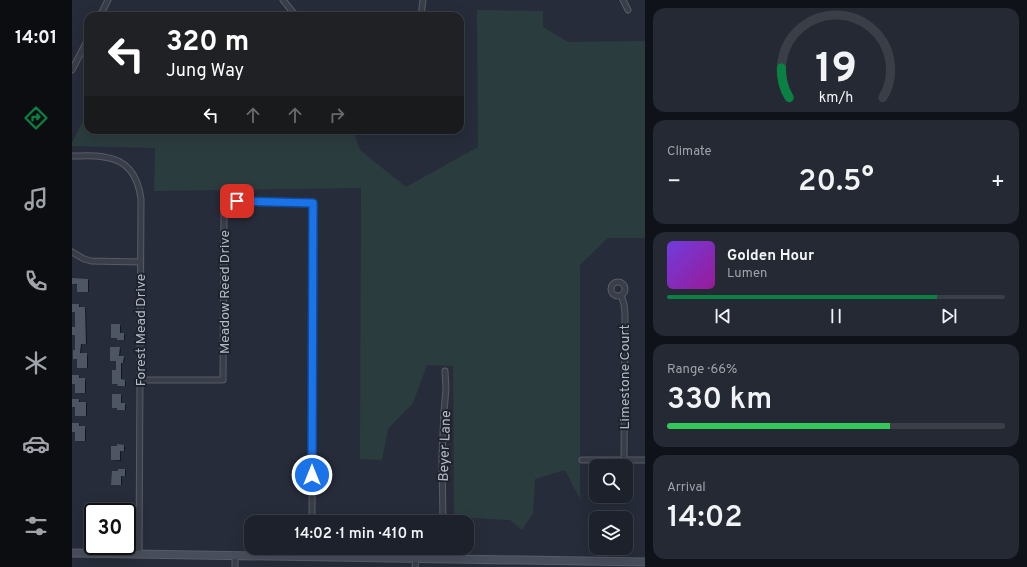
<!DOCTYPE html>
<meta charset="utf-8">
<style>
:root{--surface:#1c212b;--page:#252933;--text:#f1f3f6;--muted:#a0a3a9;--line:#3a3e47;--accent:#0b8043}
body{margin:0;font-family:Overpass,sans-serif;background:var(--page);color:var(--text);height:100vh;display:flex;flex-direction:column;font-size:15px;white-space:nowrap}
*{box-sizing:border-box;margin:0}
p{font-size:13px;color:var(--muted)}
.icon{flex:none;width:22px;height:22px;fill:none;stroke:currentColor;stroke-width:2;stroke-linecap:round;stroke-linejoin:round}
.map{position:relative;flex:1;overflow:hidden}
.details{display:flex;flex-direction:column;gap:8px;padding:8px;background:#0f1218;width:382px}
.details>*{flex:none}
.top-card{position:absolute;left:12px;top:12px;width:380px;height:122px;border-radius:12px;box-shadow:0 4px 16px #0002,0 0 0 1px var(--line);background:#202124;color:#fff;overflow:hidden}
.fabs{position:absolute;left:517px;top:459px;display:grid;gap:8px}
.fabs a{display:grid;place-items:center;width:44px;height:44px;border-radius:8px;background:var(--surface);box-shadow:0 4px 16px #0002,0 0 0 1px var(--line);font-size:20px}
.speed{position:absolute;left:12px;top:503px;display:flex;gap:8px;font-size:20px;font-weight:700;text-align:center}
.speed>*{display:grid;place-content:center;width:52px;height:52px;border-radius:50%;background:var(--surface);box-shadow:0 4px 16px #0002,0 0 0 1px var(--line);line-height:1}
.speed .limit{border:2px solid #111;border-radius:6px;background:#fff;color:#111}
.pin{position:absolute;display:grid;place-items:center;width:34px;height:34px;color:#fff;margin:-17px;border-radius:8px;box-shadow:0 2px 6px #0006}
.me{position:absolute;width:44px;margin:-22px;rotate:0deg;stroke-linejoin:round;filter:drop-shadow(0 0 3px #0008)}
.turn{display:flex;align-items:center;gap:14px;height:84px;padding:0 16px;font-size:18px}
.turn .icon{width:52px;height:52px;stroke-width:2.5}
.turn b{display:block;font-size:28px;line-height:34px}
.lanes{display:flex;align-items:center;height:38px;padding:0 16px;background:#0003;justify-content:center;gap:20px;direction:ltr}
.lanes .off{opacity:.35}
.big{font-size:30px;font-weight:600;line-height:1.1}
.details .tile{flex:1;display:flex;flex-direction:column;justify-content:center;gap:6px;min-width:0;padding:0 14px;border-radius:12px;background:var(--page)}
.details .dial{align-items:center;gap:0}
.dial svg{height:104px;overflow:visible;fill:none;stroke:var(--line);stroke-width:7;stroke-linecap:round;text-anchor:middle}
.dial text{fill:var(--text);stroke:none}
.song{display:flex;align-items:center;gap:12px}
.cover{width:48px;height:48px;border-radius:6px;background:linear-gradient(135deg,hsl(260 70% 55%),hsl(300 70% 35%))}
.played{height:4px;border-radius:2px;background:linear-gradient(90deg,var(--accent) 80%,var(--line) 80%)}
.keys{display:flex;justify-content:space-around;direction:ltr}
.heat{display:flex;justify-content:space-between;align-items:center;font-size:22px;direction:ltr}
.charge{height:6px;border-radius:3px;background:linear-gradient(90deg,#34c759 66%,var(--line) 0)}
.trip{position:absolute;left:172px;top:515px;width:230px;height:40px;border-radius:12px;background:var(--surface);box-shadow:0 4px 16px #0002,0 0 0 1px var(--line);font-weight:600;line-height:40px;text-align:center}
main{display:flex;flex:1;min-height:0}
.tabs{display:flex;flex-direction:column;width:72px;justify-content:space-around;align-items:center;background:#0b0d11;color:var(--muted)}
.tabs .icon{width:28px;height:28px}
.tabs .current{color:var(--accent)}
.tabs b{font-size:18px;color:var(--text)}
.map>svg:first-child{display:block}
.green{fill:#2b3c3e}
.shadow{fill:#0007}
.building{fill:#4e5664}
.lines{fill:none;stroke-linecap:round;stroke-linejoin:round}
.street-casing{stroke:#575c67;stroke-width:7}
.secondary-casing{stroke:#575c67;stroke-width:9}
.street{stroke:#393e49;stroke-width:5}
.secondary{stroke:#484d5c;stroke-width:7}
.route-casing{stroke:#114b97;stroke-width:10}
.route{stroke:#1a73e8;stroke-width:7}
.labels{text-anchor:middle;stroke-width:4;stroke-linejoin:round;paint-order:stroke}
.street-label{font-size:14px;fill:#b4b9c5;stroke:#1e232e}
</style>
<main>
<nav class="tabs">
<b>14:01</b>
<svg class="icon current" aria-label="directions" viewBox="0 0 24 24"><path d="M12 3l9 9-9 9-9-9zM9 14v-3h6M13 9l2 2-2 2"/></svg>
<svg class="icon" aria-label="music" viewBox="0 0 24 24"><path d="M9 18V5l10-2v13"/><circle cx="6" cy="18" r="3"/><circle cx="16" cy="16" r="3"/></svg>
<svg class="icon" aria-label="phone" viewBox="0 0 24 24"><path d="M5 4h4l2 5-3 2q2 4 5 5l2-3 5 2v4C11 20 4 13 5 4z"/></svg>
<svg class="icon" aria-label="climate" viewBox="0 0 24 24"><path d="M12 3v18M4 7l16 10M4 17L20 7"/></svg>
<svg class="icon" aria-label="car" viewBox="0 0 24 24"><path d="M5 17H2v-5l4-1 3-4h7l3 4 3 1v5h-3M9 17h6M6 11h13"/><circle cx="7" cy="17" r="2"/><circle cx="17" cy="17" r="2"/></svg>
<svg class="icon" aria-label="filters" viewBox="0 0 24 24"><path d="M4 7h16M4 17h16"/><circle cx="9" cy="7" r="2"/><circle cx="15" cy="17" r="2"/></svg>
</nav>
<div class="map">
<svg width="573" height="567" viewBox="0 0 573 567">
<rect width="100%" height="100%" fill="#262c39"/>
<path class="green" d="M405 10 471 11V27L496 42 573 41V238H536L508 265V499L493 470 463 479 461 513 450 530 438 520 382 517 381 366 355 365 341 403 316 429 310 460 288 459 289 188 82 191 83 148 0 146V143L16 110V130H281L288 150 334 187 406 147Z"/>
<path class="shadow" d="M15 280H17V292H6V285L1 284Z
M7 305H8V308H14L15 344H10L9 354 16 355V368H6V359L2 358 4 351V335H1L4 328V312H1Z
M40 325 49 326V334L53 335V340H47L46 338 40 337Z
M47 348 49 349 48 357 53 358 52 363H50V380L54 381V386H48L46 384H41L45 371V361H40Z
M7 376 8 377V379L14 380V393H5Z
M49 395 50 396V404L54 405V410H48L46 408 41 407Z
M7 400H8V403H15V416H4V407H1Z
M7 424 8 425V427L14 428V441H6L4 432Z
M52 446H53V451H49V461L40 460Z
M53 470 54 471V476H50V485L40 484Z"/>
<path class="building" d="M0 278 16 279V292H5V284H0Z
M0 304H7V307H13L14 344H9L8 353H15V368H5V359H1V350H3V335H0V327H3V312H0Z
M39 324H48V333H52V340H45V338H39Z
M38 347H48L47 356H52L51 363H49V379L53 380V386H45L46 384H40V370H44V361H38Z
M0 375H7V378H13V393H3V384H0Z
M40 394H49V403H53V410H45V408H40Z
M0 399H7V402H14V416H3V407H0Z
M0 423H7V426H13V441H3V432H0Z
M45 444 52 445V451H48V460H39V446H45Z
M46 469H53V476H49V485H39L40 471H46Z"/>
<g class="lines">
<defs>
<path id="street" d="M211 0 224 16
M551 0 556 10
M28 16 36 0
M349 16 351 0
M0 70 16 39
M0 156C10 156 22 155 32 157 56 160 66 176 69 199L67 554
M0 252 12 259 19 261 68 262
M539 289a7 7 0 1 1 14 0a7 7 0 1 1-14 0Z
M549 295 552 304 553 314 552 460
M68 380H151L152 214C154 206 157 202 165 201L241 203 240 522
M510 460H573
M371 522 370 456 372 412 374 388 373 371
M240 548V557
M372 559V548
M163 567V556
M343 567 344 558"/>
<path id="secondary" d="M0 553 573 562"/>
</defs>
<use href="#street" class="street-casing"/>
<use href="#secondary" class="secondary-casing"/>
<use href="#street" class="street"/>
<use href="#secondary" class="secondary"/>
</g>
<g class="lines">
<defs>
<path id="route" d="M165 201 241 203 240 475"/>
</defs>
<use href="#route" class="route-casing"/>
<use href="#route" class="route"/>
</g>
<g class="labels">
<g class="street-label">
<text transform="translate(152 292) rotate(-90)" y="5">Meadow Reed Drive</text>
<text transform="translate(68 330) rotate(-90)" y="5">Forest Mead Drive</text>
<text transform="translate(552 377) rotate(-90)" y="5">Limestone Court</text>
<text transform="translate(372 446) rotate(-88)" y="5">Beyer Lane</text>
</g>
</g>
</svg>
<div class="fabs">
<a><svg class="icon" aria-label="search" viewBox="0 0 24 24"><circle cx="10" cy="10" r="6"/><path d="M15 15l6 6"/></svg></a>
<a><svg class="icon" aria-label="layers" viewBox="0 0 24 24"><path d="M12 4l9 5-9 5-9-5zM3 14l9 5 9-5"/></svg></a>
</div>
<div class="speed"><div class="limit">30</div></div>
<div class="pin" style="left:165px;top:201px;background:#d93025"><svg class="icon" aria-label="arrive" viewBox="0 0 24 24"><path d="M6 21V4h12l-3 4 3 4H6"/></svg></div>
<svg class="me" style="left:240px;top:475px" viewBox="-20 -20 40 40"><circle r="17" fill="#1a73e8" stroke="#fff" stroke-width="3"/><path d="M0-11L8 9 0 5-8 9z" fill="#fff"/></svg>
<div class="trip">14:02 · 1 min · 410 m</div>
<div class="top-card">
<div class="turn"><svg class="icon" aria-label="left" viewBox="0 0 24 24"><path d="M17 20v-9H6M10 6l-5 5 5 5"/></svg><div><b>320 m</b>Jung Way</div></div>
<div class="lanes"><svg class="icon" aria-label="left" viewBox="0 0 24 24"><path d="M17 20v-9H6M10 6l-5 5 5 5"/></svg><svg class="icon off" aria-label="ahead" viewBox="0 0 24 24"><path d="M12 20V5M6 11l6-6 6 6"/></svg><svg class="icon off" aria-label="ahead" viewBox="0 0 24 24"><path d="M12 20V5M6 11l6-6 6 6"/></svg><svg class="icon off" aria-label="right" viewBox="0 0 24 24"><path d="M7 20v-9h11M14 6l5 5-5 5"/></svg></div>
</div>
</div>
<section class="details">
<div class="tile dial"><svg viewBox="0 0 100 80">
<path d="M14 69A42 42 0 1 1 86 69"/>
<path d="M14 69A42 42 0 0 1 8 46" stroke="#0b8043"/>
<text x="50" y="56" font-size="32" font-weight="700">19</text>
<text x="50" y="72" font-size="11">km/h</text>
</svg></div>
<div class="tile"><p>Climate</p>
<div class="heat"><a>−</a><b class="big">20.5°</b><a>+</a></div>
</div>
<div class="tile">
<div class="song"><i class="cover"></i><div><b>Golden Hour</b><p>Lumen</p></div></div>
<div class="played"></div>
<div class="keys"><svg class="icon" aria-label="previous" viewBox="0 0 24 24"><path d="M18 5L8 12l10 7zM5 5v14"/></svg><svg class="icon" aria-label="pause" viewBox="0 0 24 24"><path d="M8 5v14M16 5v14"/></svg><svg class="icon" aria-label="next" viewBox="0 0 24 24"><path d="M6 5l10 7-10 7zM19 5v14"/></svg></div>
</div>
<div class="tile"><p>Range · 66%</p><b class="big">330 km</b><div class="charge"></div></div>
<div class="tile"><p>Arrival</p><b class="big">14:02</b></div>
</section>
</main>
